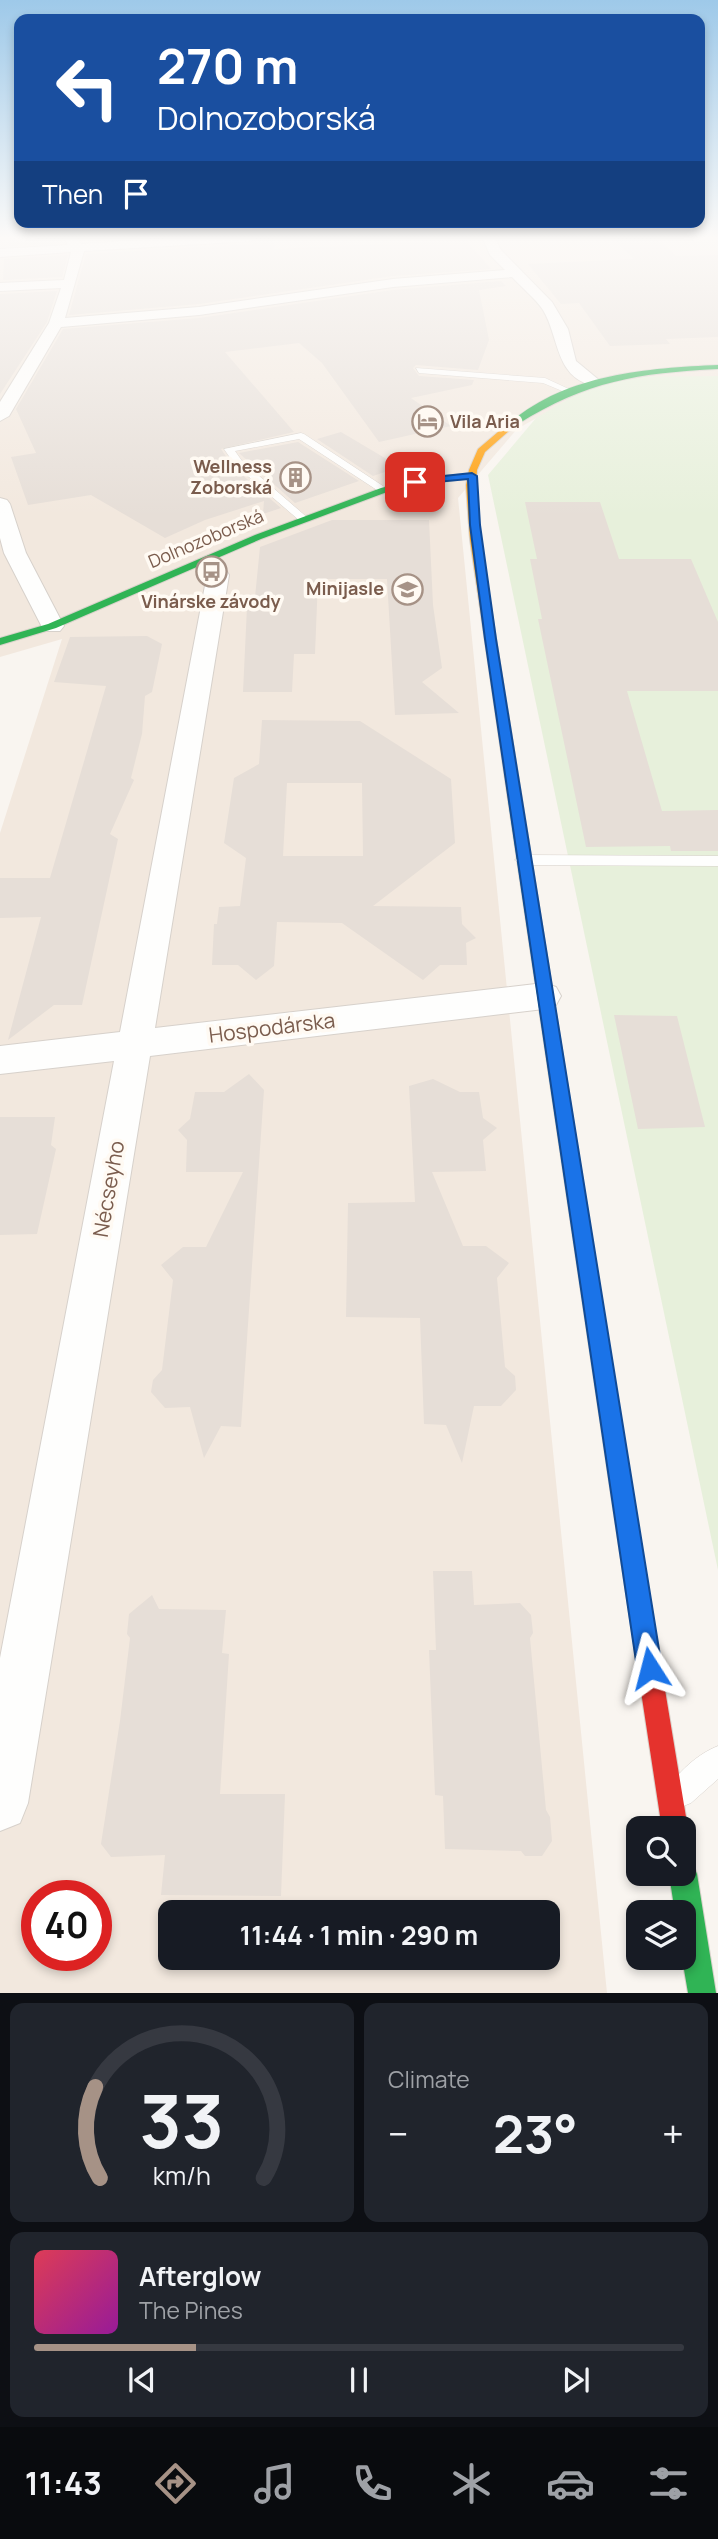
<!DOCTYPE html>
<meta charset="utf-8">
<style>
:root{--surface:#171b24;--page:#20242c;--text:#f1f3f6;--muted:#9ea1a6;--line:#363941;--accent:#a69286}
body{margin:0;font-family:Manrope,sans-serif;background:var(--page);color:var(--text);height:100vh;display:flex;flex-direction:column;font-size:26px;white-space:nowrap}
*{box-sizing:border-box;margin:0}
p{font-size:23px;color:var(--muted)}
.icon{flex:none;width:38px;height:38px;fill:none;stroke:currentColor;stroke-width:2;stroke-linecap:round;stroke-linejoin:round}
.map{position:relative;height:1993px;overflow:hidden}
.side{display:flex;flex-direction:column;gap:10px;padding:10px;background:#0d0f14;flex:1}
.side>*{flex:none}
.top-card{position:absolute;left:14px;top:14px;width:691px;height:214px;border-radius:14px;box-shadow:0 4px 10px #0003;background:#1a4fa0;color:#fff;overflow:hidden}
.controls{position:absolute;left:626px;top:1816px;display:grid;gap:14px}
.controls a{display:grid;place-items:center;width:70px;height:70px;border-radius:14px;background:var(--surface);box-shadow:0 4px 10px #0003;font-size:35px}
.speed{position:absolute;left:21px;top:1880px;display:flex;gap:14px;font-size:35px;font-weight:700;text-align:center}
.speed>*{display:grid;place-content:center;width:91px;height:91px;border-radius:50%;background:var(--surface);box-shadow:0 4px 10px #0003;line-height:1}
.speed .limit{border:10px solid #d22;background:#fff;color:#111}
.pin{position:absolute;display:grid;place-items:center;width:60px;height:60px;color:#fff;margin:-30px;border-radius:14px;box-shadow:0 4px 10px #0006}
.me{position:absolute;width:77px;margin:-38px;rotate:351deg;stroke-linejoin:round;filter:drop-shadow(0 0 5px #0008)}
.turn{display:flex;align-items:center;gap:24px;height:147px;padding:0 28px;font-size:32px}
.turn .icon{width:91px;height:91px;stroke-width:2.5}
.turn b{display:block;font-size:49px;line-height:60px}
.then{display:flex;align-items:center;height:66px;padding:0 28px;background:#0003;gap:14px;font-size:26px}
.big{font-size:52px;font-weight:700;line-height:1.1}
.side .card{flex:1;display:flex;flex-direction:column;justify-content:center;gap:10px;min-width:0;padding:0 24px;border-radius:14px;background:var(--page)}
.side .dial{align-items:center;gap:0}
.dial svg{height:182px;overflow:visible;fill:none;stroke:var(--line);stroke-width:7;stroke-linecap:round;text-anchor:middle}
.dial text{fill:var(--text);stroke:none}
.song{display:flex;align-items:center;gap:21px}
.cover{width:84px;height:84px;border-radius:10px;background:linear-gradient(135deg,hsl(350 70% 55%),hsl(300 70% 35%))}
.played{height:7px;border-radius:4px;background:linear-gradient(90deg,var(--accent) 25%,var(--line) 25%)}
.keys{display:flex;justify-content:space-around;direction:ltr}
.heat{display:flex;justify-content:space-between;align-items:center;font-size:38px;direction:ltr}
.side .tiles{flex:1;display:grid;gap:10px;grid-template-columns:1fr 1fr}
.card:last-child{grid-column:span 2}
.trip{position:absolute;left:158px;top:1900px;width:402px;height:70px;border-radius:14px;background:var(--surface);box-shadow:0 4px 10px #0003;font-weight:700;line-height:70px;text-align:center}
.tabs{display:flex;height:112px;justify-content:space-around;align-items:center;background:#090b0e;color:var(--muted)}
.tabs .icon{width:49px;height:49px}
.tabs .on{color:var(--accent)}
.tabs b{font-size:32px;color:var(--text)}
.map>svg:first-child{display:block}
.residential{fill:#f2e8de;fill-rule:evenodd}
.green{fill:#e7f0db}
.building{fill:#e6ded7;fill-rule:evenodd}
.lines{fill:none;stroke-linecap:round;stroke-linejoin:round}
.lane-casing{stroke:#d7d1cb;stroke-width:1}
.street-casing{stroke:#d7d1cb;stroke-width:2}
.fast-casing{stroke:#d9d2cb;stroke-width:2}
.slow-casing{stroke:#d9d2cb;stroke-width:2}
.jam-casing{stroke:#d9d2cb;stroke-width:2}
.lane{fill:#fefefd;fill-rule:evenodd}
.street{fill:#fefefd;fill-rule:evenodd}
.fast{fill:#30b455;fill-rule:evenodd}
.slow{fill:#ff9f0a;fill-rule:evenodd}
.jam{fill:#e5322d;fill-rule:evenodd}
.route{fill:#1a73e8;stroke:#114b97;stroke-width:2}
.labels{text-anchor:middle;stroke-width:7;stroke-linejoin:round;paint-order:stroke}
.far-poi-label{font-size:18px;font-weight:bold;fill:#7a5c4d;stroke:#fffaf3;text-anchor:end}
.far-street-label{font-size:18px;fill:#7a5c4d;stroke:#fffaf3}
.street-label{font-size:21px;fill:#7a5c4d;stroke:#fffaf3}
</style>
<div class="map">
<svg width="718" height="1993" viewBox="0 0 718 1993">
<rect width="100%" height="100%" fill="#f9f5f0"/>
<path class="residential" d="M0 237H718V376L597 384 517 429 458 498 607 1993H0V833L62 639 0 657ZM37 1895H96V1955H37ZM170 1913H548V1958H170Z"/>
<path class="green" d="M718 376V1570L488 475 536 418 582 391 629 377Z"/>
<path class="building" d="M10 237H61L63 243 9 246Z
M261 237H273L274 249 466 240 491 269 393 276 199 304 69 315 86 254 252 244Z
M611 237H655L676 256 718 255V337L666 339 670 344 610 346 579 303 561 304 528 264 634 259Z
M68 255 62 277 3 280 4 259Z
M501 281 506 286 479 290 489 340 478 370 416 365 413 368 419 376 474 380 472 385 411 398 451 426 379 442 322 363 299 343 225 352 294 432 221 449 233 467 281 508 263 514 264 501 205 520 165 538 91 495 28 505 11 457 36 453 16 409 63 329 199 318 393 290Z
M57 291 47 322 0 394V294Z
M341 432 400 467 373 476 317 439Z
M298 442 359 481 295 503 239 453Z
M525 502H600L619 559H691L718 622V691H627L662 811 718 810V851H671L670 846 586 847 538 619H542L530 559H537Z
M332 520H429L433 605 442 668 422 682 459 713 395 715 387 579H318L315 654H294L292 692H243L247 607H254L260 547Z
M147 636 162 644 152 692 145 696 142 734 131 778 134 780 110 834 118 839 82 1005H54L8 1040 41 917 0 918V878H50L106 686 54 682 70 637Z
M262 720 360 721 451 779 455 843 373 906 461 907 462 924 476 938 466 943 467 965H440L423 980 342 923 277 922 274 966 256 980 238 965H212L214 924H217L219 907 240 906 246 858 224 843 234 778 259 764ZM287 783H362L363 856H283Z
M614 1015 677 1016 705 1127 638 1129Z
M249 1074 264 1090 241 1427 221 1426 204 1458 190 1407 165 1408 151 1392 153 1380 162 1370 173 1280 161 1265 183 1247H206L243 1172H186L187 1140 178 1130 190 1119 195 1092H224Z
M433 1079 460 1092H479L483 1118 497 1128 483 1140 486 1171 432 1172 463 1246H486L509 1263 497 1278 505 1367 515 1376 516 1390 501 1406H474L462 1463 446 1425 424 1424 420 1318 346 1317 348 1203 415 1202 409 1086Z
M0 1117H55L51 1145 56 1149 37 1234 0 1235Z
M433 1571H472L474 1605 520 1603 531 1615 533 1633 530 1638 546 1810 550 1817 552 1841 542 1856H525L521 1851 445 1849 443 1796 435 1795 429 1650H436Z
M152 1595 159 1609 226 1610 222 1653 229 1654 220 1794H285L281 1896 161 1895 165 1855 111 1857 101 1844 120 1721 130 1638 127 1634 129 1614Z"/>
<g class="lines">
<defs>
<path id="lane" d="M416 368 545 378 571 390 567 393 543 383 419 373Z
M301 433 304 434 389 490 380 492 299 439 235 451 242 461 309 519 300 521 235 465 224 449Z
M523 855 718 856V866L523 865 515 860Z
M718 1746V1779L691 1803 681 1807 671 1803 667 1793C674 1774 699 1753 718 1746Z"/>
<path id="street" d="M63 237H76L81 244 190 237H258L252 241 84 251 65 318 199 307 393 279 505 270 490 255 482 237H494L501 250 552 302 568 329 576 361 599 380 591 385C555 376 559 336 543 310 535 298 522 288 512 277L393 287 199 315 61 327 9 416 0 421V402L49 323 61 288 0 291V283L64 280 71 252 0 257V249L68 245Z
M0 498 7 500 10 504 26 553 64 626 60 631H44L4 553 0 538Z
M218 568 226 570 229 575 155 1028 544 983 556 987 561 996 556 1005 544 1009 150 1056 28 1803 20 1823 0 1831V1658L114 1061 0 1074V1046L120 1032 207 575 210 570Z"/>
<path id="fast" d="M718 365V369C638 373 587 381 518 424L511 422C567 374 648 368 718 365Z
M472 473 476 476 475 478 415 485 387 492 261 539 56 628 0 645V638L48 624 255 535 381 488 415 479Z
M515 795 522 799 635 1508 632 1516 624 1519 616 1516 613 1508 508 799Z
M684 1861 693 1864 697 1874 716 1993H688L682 1958 684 1913H675L669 1874H684Z"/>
<path id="slow" d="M512 420 519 422 485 452 477 470 476 485 480 539 522 799 515 803 508 799 470 539 466 485 469 470 478 449Z"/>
<path id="jam" d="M624 1497 632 1500 635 1508 688 1829 684 1838V1829H662L613 1508 616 1500Z"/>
</defs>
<use href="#lane" class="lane-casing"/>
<use href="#street" class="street-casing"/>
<use href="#fast" class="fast-casing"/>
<use href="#slow" class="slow-casing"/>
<use href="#jam" class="jam-casing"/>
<use href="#lane" class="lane"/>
<use href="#street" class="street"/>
<use href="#fast" class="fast"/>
<use href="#slow" class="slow"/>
<use href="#jam" class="jam"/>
</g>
<linearGradient id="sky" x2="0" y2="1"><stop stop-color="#9ec9e9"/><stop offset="0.46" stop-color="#fcfaf8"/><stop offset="1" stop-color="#fcfaf8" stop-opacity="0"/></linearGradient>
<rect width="718" height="516" fill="url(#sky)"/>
<path class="route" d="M472 473 477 476 480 525 496 639 662 1668 659 1676 650 1680 641 1676 637 1668 485 639 470 525 468 479 415 484 410 482 415 479Z"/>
<defs>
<symbol id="hotel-ring" viewBox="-11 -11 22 22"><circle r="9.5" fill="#fffaf3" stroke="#a69286" stroke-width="1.5"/><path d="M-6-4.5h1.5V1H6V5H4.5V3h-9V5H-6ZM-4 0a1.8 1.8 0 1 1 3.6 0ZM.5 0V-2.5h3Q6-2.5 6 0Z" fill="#a69286"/></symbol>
<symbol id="building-ring" viewBox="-11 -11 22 22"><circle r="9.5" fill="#fffaf3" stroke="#a69286" stroke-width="1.5"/><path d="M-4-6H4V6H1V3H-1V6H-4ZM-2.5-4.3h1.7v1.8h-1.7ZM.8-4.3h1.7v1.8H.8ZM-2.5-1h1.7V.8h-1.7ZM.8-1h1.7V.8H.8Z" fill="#a69286"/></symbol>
<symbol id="bus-ring" viewBox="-11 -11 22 22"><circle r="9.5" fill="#fffaf3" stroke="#a69286" stroke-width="1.5"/><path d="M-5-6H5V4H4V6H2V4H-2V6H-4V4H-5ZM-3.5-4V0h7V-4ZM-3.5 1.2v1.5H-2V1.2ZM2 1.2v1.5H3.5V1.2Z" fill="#a69286"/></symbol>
<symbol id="school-ring" viewBox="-11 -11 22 22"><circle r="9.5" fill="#fffaf3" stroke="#a69286" stroke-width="1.5"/><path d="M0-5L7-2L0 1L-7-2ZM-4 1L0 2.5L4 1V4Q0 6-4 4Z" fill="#a69286"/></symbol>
</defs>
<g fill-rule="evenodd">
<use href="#hotel-ring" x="410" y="404" width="35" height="35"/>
<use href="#building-ring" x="278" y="460" width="35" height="35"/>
<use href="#bus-ring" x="194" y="554" width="35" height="35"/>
<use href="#school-ring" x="390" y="572" width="35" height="35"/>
</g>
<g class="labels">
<g class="far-poi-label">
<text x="450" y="428" text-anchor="start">Vila Aria</text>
<text x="272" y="473">Wellness<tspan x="272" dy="21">Zoborská</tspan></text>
<text x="384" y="595">Minijasle</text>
<text x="211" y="608" text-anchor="middle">Vinárske závody</text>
</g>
<g class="far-street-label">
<text transform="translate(206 539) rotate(-23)" y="6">Dolnozoborská</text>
</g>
<g class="street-label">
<text transform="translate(272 1028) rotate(-7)" y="7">Hospodárska</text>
<text transform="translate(109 1189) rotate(-80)" y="7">Nécseyho</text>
</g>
</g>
</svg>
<div class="controls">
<a><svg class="icon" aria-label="search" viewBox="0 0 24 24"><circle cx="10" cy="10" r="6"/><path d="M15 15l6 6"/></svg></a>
<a><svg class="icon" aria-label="layers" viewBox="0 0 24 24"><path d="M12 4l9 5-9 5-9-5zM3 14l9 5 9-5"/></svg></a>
</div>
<div class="speed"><div class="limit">40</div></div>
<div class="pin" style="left:415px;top:482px;background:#d93025"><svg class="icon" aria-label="arrive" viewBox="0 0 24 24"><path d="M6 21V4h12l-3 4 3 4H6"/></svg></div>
<svg class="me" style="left:650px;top:1668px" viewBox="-20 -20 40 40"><path d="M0-17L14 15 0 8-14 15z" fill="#1a73e8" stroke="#fff" stroke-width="4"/></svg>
<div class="trip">11:44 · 1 min · 290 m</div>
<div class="top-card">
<div class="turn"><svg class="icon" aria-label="left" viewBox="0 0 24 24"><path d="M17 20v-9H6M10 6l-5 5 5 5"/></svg><div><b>270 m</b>Dolnozoborská</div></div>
<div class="then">Then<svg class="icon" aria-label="arrive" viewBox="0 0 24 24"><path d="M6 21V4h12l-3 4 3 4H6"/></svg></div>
</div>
</div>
<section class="side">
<div class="tiles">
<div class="card dial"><svg viewBox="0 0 100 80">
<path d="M14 69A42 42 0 1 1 86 69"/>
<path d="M14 69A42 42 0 0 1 12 29" stroke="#a69286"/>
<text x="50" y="56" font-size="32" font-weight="700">33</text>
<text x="50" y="72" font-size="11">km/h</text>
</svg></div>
<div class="card"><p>Climate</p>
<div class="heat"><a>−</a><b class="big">23°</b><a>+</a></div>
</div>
<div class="card">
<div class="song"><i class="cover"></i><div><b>Afterglow</b><p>The Pines</p></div></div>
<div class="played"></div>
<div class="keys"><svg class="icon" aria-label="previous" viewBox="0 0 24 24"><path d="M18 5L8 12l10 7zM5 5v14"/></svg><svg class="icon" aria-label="pause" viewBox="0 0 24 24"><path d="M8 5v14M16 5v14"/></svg><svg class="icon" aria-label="next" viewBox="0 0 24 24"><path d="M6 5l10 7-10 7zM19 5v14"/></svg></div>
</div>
</div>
</section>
<nav class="tabs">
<b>11:43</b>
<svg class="icon on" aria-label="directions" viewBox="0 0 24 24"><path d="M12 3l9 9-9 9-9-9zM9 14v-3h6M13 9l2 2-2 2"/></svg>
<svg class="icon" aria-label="music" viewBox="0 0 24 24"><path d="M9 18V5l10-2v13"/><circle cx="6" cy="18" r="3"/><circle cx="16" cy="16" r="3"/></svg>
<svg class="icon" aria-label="phone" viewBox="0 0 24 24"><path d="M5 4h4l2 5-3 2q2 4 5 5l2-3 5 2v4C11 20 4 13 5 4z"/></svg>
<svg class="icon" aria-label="climate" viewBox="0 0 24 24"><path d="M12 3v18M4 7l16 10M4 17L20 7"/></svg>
<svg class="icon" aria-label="car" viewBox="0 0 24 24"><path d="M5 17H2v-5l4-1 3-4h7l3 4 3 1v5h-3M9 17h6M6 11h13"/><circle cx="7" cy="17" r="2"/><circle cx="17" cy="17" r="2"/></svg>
<svg class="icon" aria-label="filters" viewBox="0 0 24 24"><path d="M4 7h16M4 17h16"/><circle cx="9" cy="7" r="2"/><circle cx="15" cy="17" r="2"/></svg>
</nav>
